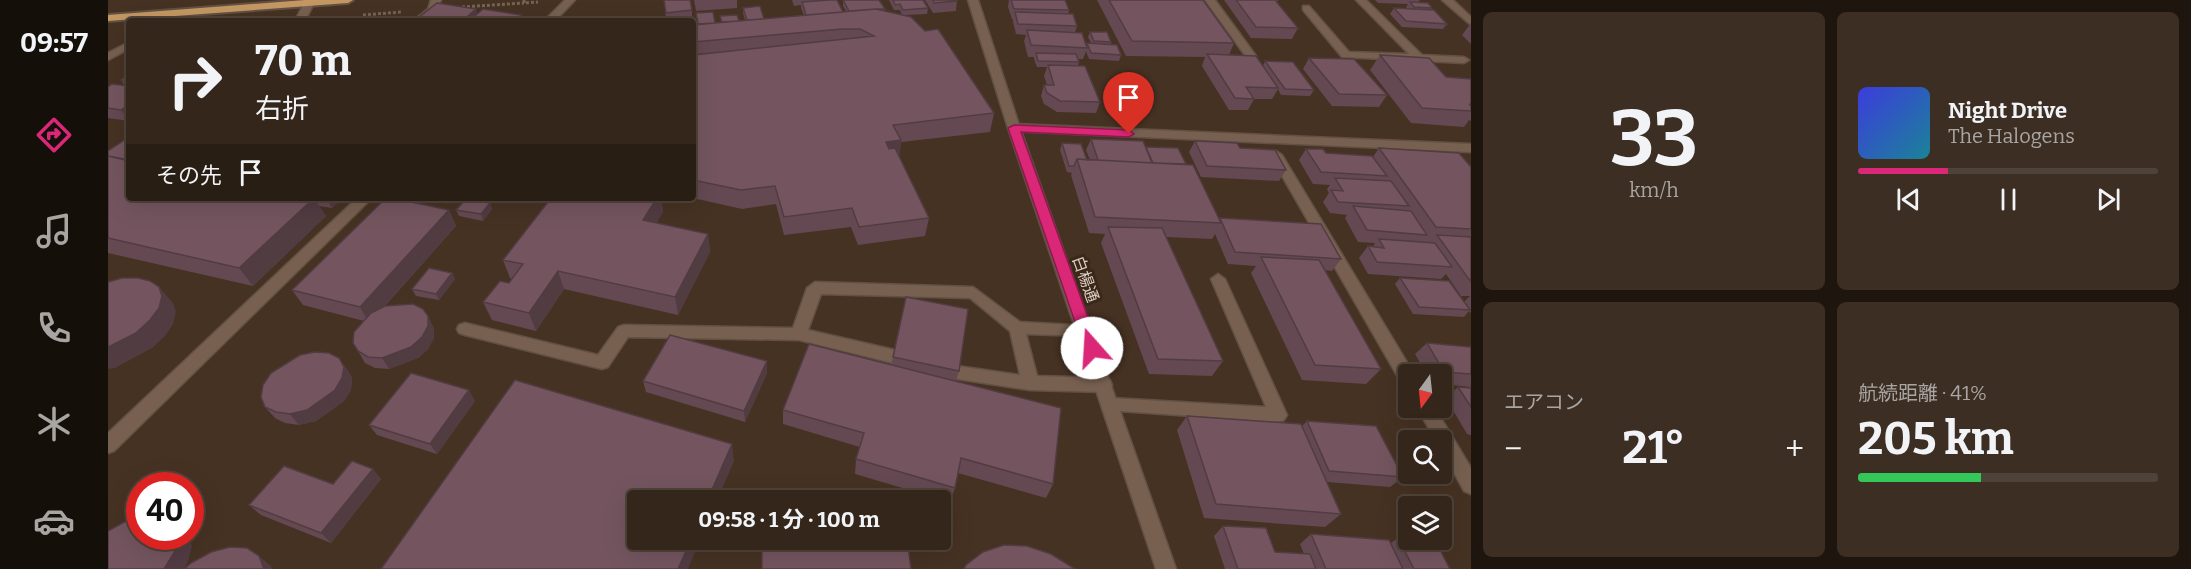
<!DOCTYPE html>
<html lang="ja">
<meta charset="utf-8">
<style>
:root{--surface:#34261a;--page:#3c2e23;--text:#f1f3f6;--muted:#a9a5a2;--line:#4e4339;--accent:#db2777}
body{margin:0;font-family:Bitter,"Noto Sans JP",serif;background:var(--page);color:var(--text);height:100vh;display:flex;flex-direction:column;font-size:22px;white-space:nowrap}
*{box-sizing:border-box;margin:0}
p{font-size:20px;color:var(--muted)}
.icon{flex:none;width:33px;height:33px;fill:none;stroke:currentColor;stroke-width:2;stroke-linecap:round;stroke-linejoin:round}
.map{position:relative;flex:1;overflow:hidden}
.details{display:flex;flex-direction:column;gap:12px;padding:12px;background:#1d150e;width:720px}
.details>*{flex:none}
.banner{position:absolute;left:18px;top:18px;width:570px;height:183px;border-radius:6px;box-shadow:0 6px 24px #0002,0 0 0 2px var(--line);background:#34261a;color:var(--text);overflow:hidden}
.needle{width:39px;rotate:195deg}
.tools{position:absolute;left:1290px;top:364px;display:grid;gap:12px}
.tools a{display:grid;place-items:center;width:54px;height:54px;border-radius:6px;background:var(--surface);box-shadow:0 6px 24px #0002,0 0 0 2px var(--line);font-size:30px}
.speed{position:absolute;left:18px;top:472px;display:flex;gap:12px;font-size:30px;font-weight:700;text-align:center}
.speed>*{display:grid;place-content:center;width:78px;height:78px;border-radius:50%;background:var(--surface);box-shadow:0 6px 24px #0002,0 0 0 2px var(--line);line-height:1}
.speed .limit{border:9px solid #d22;background:#fff;color:#111}
.pin{position:absolute;display:grid;place-items:center;width:51px;height:51px;color:#fff;margin:-62px -26px;border-radius:50% 50% 50% 0;rotate:-45deg;box-shadow:0 0 6px #0007}
.pin .icon{rotate:45deg}
.me{position:absolute;width:66px;margin:-33px;rotate:341deg;stroke-linejoin:round;filter:drop-shadow(0 0 4px #0008)}
.turn{display:flex;align-items:center;gap:21px;height:126px;padding:0 30px;font-size:27px}
.turn .icon{width:78px;height:78px;stroke-width:2.5}
.turn b{display:block;font-size:42px;line-height:51px}
.then{display:flex;align-items:center;height:57px;padding:0 30px;background:#0003;gap:12px;font-size:22px}
.big{font-size:45px;font-weight:700;line-height:1.1}
.details .card{flex:1;display:flex;flex-direction:column;justify-content:center;gap:9px;min-width:0;padding:0 21px;border-radius:9px;background:var(--page)}
.details .dial{align-items:center;gap:0}
.dial b{font-size:78px;line-height:1}
.song{display:flex;align-items:center;gap:18px}
.cover{width:72px;height:72px;border-radius:9px;background:linear-gradient(135deg,hsl(240 70% 55%),hsl(190 70% 35%))}
.played{height:6px;border-radius:3px;background:linear-gradient(90deg,var(--accent) 30%,var(--line) 30%)}
.keys{display:flex;justify-content:space-around;direction:ltr}
.heat{display:flex;justify-content:space-between;align-items:center;font-size:33px;direction:ltr}
.charge{height:9px;border-radius:4px;background:linear-gradient(90deg,#34c759 41%,var(--line) 0)}
.details .tiles{flex:1;display:grid;gap:12px;grid-template-columns:repeat(2,1fr)}
.trip{position:absolute;left:519px;top:490px;width:324px;height:60px;border-radius:6px;background:var(--surface);box-shadow:0 6px 24px #0002,0 0 0 2px var(--line);font-weight:700;line-height:60px;text-align:center}
main{display:flex;flex:1;min-height:0}
.dock{display:flex;flex-direction:column;width:108px;justify-content:space-around;align-items:center;background:#150f0a;color:var(--muted)}
.dock .icon{width:42px;height:42px}
.dock .active{color:var(--accent)}
.dock b{font-size:27px;color:var(--text)}
.map>svg:first-child{display:block}
.lines{fill:none;stroke-linecap:round;stroke-linejoin:round}
.service-casing{stroke:#615043;stroke-width:3}
.minor-casing{stroke:#615043;stroke-width:3}
.tertiary-casing{stroke:#615043;stroke-width:3}
.trunk-casing{stroke:#615043;stroke-width:4}
.path{stroke:#756356;stroke-width:3;stroke-dasharray:3 2;stroke-linecap:butt}
.service{fill:#776050;fill-rule:evenodd}
.minor{fill:#776050;fill-rule:evenodd}
.tertiary{fill:#776050;fill-rule:evenodd}
.trunk{fill:#c49762;fill-rule:evenodd}
.wall{fill:#644952}
.shaded-wall{fill:#513c42}
.building{fill:#74555f;stroke:#513c42;stroke-width:1.5}
.route{fill:#db2777;stroke:#8e194d;stroke-width:1.5}
.labels{text-anchor:middle;stroke-width:6;stroke-linejoin:round;paint-order:stroke}
.street-label{font-size:16px;fill:#dccfc6;stroke:#3c2819}
</style>
<main>
<nav class="dock">
<b>09:57</b>
<svg class="icon active" aria-label="directions" viewBox="0 0 24 24"><path d="M12 3l9 9-9 9-9-9zM9 14v-3h6M13 9l2 2-2 2"/></svg>
<svg class="icon" aria-label="music" viewBox="0 0 24 24"><path d="M9 18V5l10-2v13"/><circle cx="6" cy="18" r="3"/><circle cx="16" cy="16" r="3"/></svg>
<svg class="icon" aria-label="phone" viewBox="0 0 24 24"><path d="M5 4h4l2 5-3 2q2 4 5 5l2-3 5 2v4C11 20 4 13 5 4z"/></svg>
<svg class="icon" aria-label="climate" viewBox="0 0 24 24"><path d="M12 3v18M4 7l16 10M4 17L20 7"/></svg>
<svg class="icon" aria-label="car" viewBox="0 0 24 24"><path d="M5 17H2v-5l4-1 3-4h7l3 4 3 1v5h-3M9 17h6M6 11h13"/><circle cx="7" cy="17" r="2"/><circle cx="17" cy="17" r="2"/></svg>
</nav>
<div class="map">
<svg width="1363" height="569" viewBox="0 0 1363 569">
<rect width="100%" height="100%" fill="#463223"/>
<g class="lines">
<defs>
<path id="service" d="M201 0 206 3 197 21H187L196 3Z
M323 0H333C327 14 320 21 305 21L320 9Z
M1097 0H1107L1148 56 1147 58H1139Z
M1248 0H1258L1314 55 1356 57 1361 60 1356 63 1234 57 1195 10V6H1201L1241 52 1301 54Z
M1334 0H1345L1363 17V25Z
M58 12 67 14 61 21H50Z
M21 42V49L0 60V53Z
M1110 274 1117 279 1179 415 1176 420 1170 422 997 410 994 405 997 400 1003 398 1158 407 1103 279Z
M707 282 865 287 912 322 983 326 985 330 983 334 977 336 918 334 929 376 996 378 1002 380 1004 385 1002 390 996 392 922 390 843 378 841 373 843 368 849 366 912 375 902 331 862 298 713 294 700 330 791 351 793 356 791 361 785 363 691 340 520 337 500 367 494 369 357 335 351 333 349 329 351 325 357 323 490 355 510 327 516 325 685 328 699 288Z"/>
<path id="minor" d="M457 0H467L447 21H436Z
M906 124 1363 144V152L902 131V125Z
M1168 151 1174 155 1306 374 1300 375V386L1294 384 1162 155Z
M249 198H264L6 451 0 453V433Z
M1309 408H1327L1363 468V494L1356 491 1334 451V441H1328Z"/>
<path id="tertiary" d="M860 0H870L912 128 1068 569H1048L900 128Z"/>
<path id="trunk" d="M197 0H245L240 3 0 21V15Z"/>
</defs>
<use href="#service" class="service-casing"/>
<use href="#minor" class="minor-casing"/>
<use href="#tertiary" class="tertiary-casing"/>
<use href="#trunk" class="trunk-casing"/>
<path class="path" d="M416 0V3L430 2
M354 7 416 3
M255 15 293 12"/>
<use href="#service" class="service"/>
<use href="#minor" class="minor"/>
<use href="#tertiary" class="tertiary"/>
<use href="#trunk" class="trunk"/>
</g>
<path class="wall" d="M556 0 584 10V16L558 19Z
M586 0H629V8L588 11Z
M684 0H717L735 12 738 11 735 6V0L777 9V11L794 15 792 10H786L781 0H815L820 8 819 14 797 15 886 113 882 132 793 142 791 156 821 218 817 236 750 245 743 227 676 235 668 204 634 209 585 198V25L613 22 612 16 631 21 637 20 635 13V8L656 19 696 15 693 8V5L686 6Z
M817 0H849L848 11 825 13Z
M901 0H957L961 10 960 14 969 26 967 32 978 46 979 43H983L980 37 982 32 1003 42V44L1013 55 1011 61 981 59 978 51 975 59H969L971 62 970 66 992 102 988 113 949 112 936 104 933 96 936 85H939L936 76 939 67H929L926 59V57H920L916 41 918 35 908 34 905 22V19H904L900 7Z
M989 0H1095L1126 43 1121 55 1155 66 1157 61 1206 90 1202 96 1173 95 1170 89 1164 99H1146L1140 110H1121L1094 66 1097 57 1018 56Z
M1116 0H1170L1169 2 1190 28 1184 39 1143 38Z
M1267 0H1312L1310 2 1324 8 1323 10 1339 24 1335 29 1294 27 1282 14 1286 8 1300 9 1298 7 1300 4 1270 3Z
M1363 23V44L1354 35Z
M1272 55 1338 77 1363 79V121L1361 120 1356 127 1303 123 1262 70Z
M1201 58 1279 95 1271 107 1224 106 1195 69Z
M21 75V121L0 118V87L17 86 13 80Z
M983 139 1038 147 1078 164 1111 219 1112 218 1233 259 1224 271 1217 270 1273 369 1258 384 1194 380 1143 273 1148 266 1120 264 1107 234 1104 239 1058 237 1115 361 1104 376 1041 374 993 243 997 234 981 233 963 175 964 173 959 172 952 150 954 143 979 160H982L978 150Z
M1087 141 1132 148 1178 170 1171 181 1093 177 1081 152Z
M1271 148 1363 167V313L1361 311 1356 317 1305 314 1287 284 1292 278 1356 302 1362 296H1353L1338 274 1333 279 1260 274 1251 258 1260 246 1265 247 1267 243 1250 242 1237 218 1239 215 1222 213 1215 202 1221 193 1219 189 1222 185 1205 184 1191 160 1198 149 1218 153 1265 157Z
M0 151 21 198H235L224 208 211 206 218 216 145 286 0 253Z
M312 198H334L331 201Z
M346 198H371L369 201 382 203 384 209 375 221 351 216 348 210 356 201 346 199Z
M443 198H553L555 212 548 223 600 234 602 252 570 315 456 289 428 331 384 320 375 302 401 283 404 279 402 278 395 260Z
M341 210 348 226 276 307 326 328V338L320 349 310 358 281 369 267 368 257 363 250 351 256 321 195 305 184 290Z
M344 273 347 279 331 300 308 296 304 289Z
M1319 343 1363 347V387L1334 384V375H1319L1307 354Z
M785 357 851 371 848 381 945 484 938 498 850 473 847 488 842 502 747 474 748 459 752 447 675 424V410L783 365Z
M659 361V373L637 422 538 392 535 381Z
M239 369 244 378 243 390 236 401 208 421 191 425 177 423 167 418 157 407Z
M1350 387 1363 388V435L1359 434 1338 398Z
M367 401 329 454 269 435 261 425Z
M1079 416 1194 426 1199 421 1295 477 1282 487 1219 482 1233 514 1217 527 1096 518 1069 430Z
M273 479 223 543 153 515 141 505 225 484Z
M1115 526 1167 552 1196 554 1192 544 1203 534 1283 543 1290 538 1342 569H1117L1106 536Z"/>
<path class="shaded-wall" d="M368 9 372 20 370 21H354Z
M413 15 414 21H406Z
M21 104V121L13 110Z
M793 140 791 159 776 161 778 142Z
M206 198 218 216 145 286 131 268Z
M218 198H235L224 208Z
M549 198H553L555 212 539 239 535 220Z
M382 203 384 209 375 221 373 214Z
M341 210 348 226 261 323 252 307Z
M600 234 602 252 570 315 567 297Z
M450 271 456 289 428 331 421 313Z
M344 273 347 279 331 300 328 294Z
M51 287 65 303 68 312 65 324 57 336 44 348 7 368 0 369V347Z
M320 316 326 328V338L320 349 310 358 281 369 274 358Z
M231 358 239 369 244 378 243 390 236 401 208 421 191 425 182 414Z
M659 361V373L637 422 636 411Z
M361 390 367 401 329 454 322 444Z
M624 444 626 461 609 501H599Z
M265 469 273 479 223 543 213 533Z
M70 537H81L84 546 80 562 76 569H56Z
M583 540H592L580 569H570Z
M151 556 163 566 164 569H156Z"/>
<path class="building" d="M556 0H582L584 10 558 13Z
M721 0H729L735 12 698 15 694 2Z
M735 0H771L777 9H768L741 11Z
M785 0H815L820 8 795 10 792 4 787 5Z
M825 0H849V1L826 3Z
M903 0H957L961 10 906 9Z
M1001 0H1095L1126 43 1024 41Z
M1128 0H1167L1190 28 1148 27Z
M1302 2 1320 3 1324 8 1306 7Z
M329 3 368 9 354 21H306Z
M652 6 656 19 639 20 635 8Z
M1286 8 1326 10 1339 24 1298 21Z
M375 9 413 15 406 21H361Z
M768 9 803 17 817 31 830 29 886 113 785 125 793 140 778 142 781 149 787 148 821 218 751 227 744 208 676 217 667 186 633 190 585 180V55L766 36 752 29H734L585 42V25Z
M605 12 607 23 590 24 588 13Z
M907 12 965 14 969 26 910 24Z
M629 15 631 21 614 22 612 16Z
M114 18 134 21H109Z
M919 30 974 33 979 48 923 45Z
M982 32H999L1003 42 986 41Z
M979 43 1009 45 1013 55 983 53Z
M928 53 968 54 971 62 930 61Z
M1099 54 1148 56 1170 88 1138 87 1146 99 1127 98Z
M1272 55 1321 58 1338 77 1363 79V105L1361 104 1363 106V111L1314 108Z
M1201 58 1246 59 1279 95 1231 94Z
M1157 61 1185 62 1206 90 1177 89Z
M940 65 977 66 992 102 952 101 939 93 936 85H946Z
M21 75V82L13 80Z
M4 84 21 86V104L13 110 0 108V87Z
M21 137V160L0 156V151Z
M983 139 1035 141 1044 163 990 160Z
M1087 141 1129 143 1132 148 1167 150 1178 170 1099 166Z
M954 143 973 144 979 160 969 159 966 166H961Z
M1038 147 1070 148 1078 164 1045 163Z
M1271 148 1351 153 1363 167V229L1328 227Z
M1198 149H1215L1218 153 1264 156 1279 176 1213 172Z
M0 156 21 161V198H206L131 268 0 238Z
M969 159 1085 165 1113 223 987 217Z
M1227 178 1283 181 1301 206 1230 202 1223 190 1235 191Z
M278 198H284L341 210 252 307 184 290Z
M443 198H549L535 220 600 234 567 297 450 271 421 313 375 302 392 281 401 283 415 264 395 260Z
M358 199 382 203 373 214 348 210Z
M1245 206 1303 211 1319 235 1259 230Z
M1112 218 1213 224 1233 259 1127 252Z
M1000 227 1054 228 1115 361 1050 359Z
M1329 235 1363 237V282Z
M1271 239 1327 243 1344 267 1269 262 1260 246 1276 248Z
M1153 257 1211 260 1273 369 1207 365Z
M321 268 344 273 328 294 304 289Z
M14 278H30L42 281 51 287 54 296 51 308 42 320 28 333 0 347V282Z
M1292 278 1341 281 1362 310 1311 307Z
M798 297 860 309 851 371 785 357Z
M305 304 315 309 320 316V326L314 337 303 347 274 358 260 357 250 351 245 343 246 332 263 313 277 306Z
M562 335 659 361 636 411 535 381Z
M1319 343 1363 347V374L1336 372Z
M701 344 953 408 945 484 853 458 847 488 748 459 756 433 675 410Z
M207 352 221 353 231 358 236 367 234 378 227 390 199 410 182 414 168 412 157 407 153 397 155 385 163 373 192 355Z
M303 373 361 390 322 444 261 425Z
M407 380 624 444 599 501H530V540H583L570 569H273Z
M1350 387 1363 388V407Z
M1079 416 1193 424 1233 514 1108 504Z
M1199 421 1268 426 1295 477 1221 471Z
M244 461 265 469 213 533 141 505 176 466 225 484Z
M715 489H737L758 496 767 501H684L694 494Z
M32 517V537H70L66 553 56 569H0V531L20 520Z
M1115 526 1158 528 1167 552 1202 554 1208 569H1130Z
M1203 534 1281 540 1295 569H1218Z
M1290 538 1300 539V540H1327L1342 569H1306Z
M656 540H798L800 546 803 569H654V543Z
M896 545 919 546 943 554 967 569H856L858 565 875 552Z
M122 547 139 548 151 556 156 569H76L83 563 103 552Z"/>
<path class="route" d="M906 125 1021 130 1026 134 1021 137 913 132 991 348 989 352 984 354 976 348 900 128Z"/>
<g class="labels">
<g class="street-label">
<text transform="translate(978 279) rotate(70)" y="6">白楊通</text>
</g>
</g>
</svg>
<div class="tools">
<a><svg class="needle" viewBox="-14 -14 28 28"><path d="M0-13l5 13h-10z" fill="#e53935"/><path d="M0 13l5-13h-10z" fill="#a9a5a2"/></svg></a>
<a><svg class="icon" aria-label="search" viewBox="0 0 24 24"><circle cx="10" cy="10" r="6"/><path d="M15 15l6 6"/></svg></a>
<a><svg class="icon" aria-label="layers" viewBox="0 0 24 24"><path d="M12 4l9 5-9 5-9-5zM3 14l9 5 9-5"/></svg></a>
</div>
<div class="speed"><div class="limit">40</div></div>
<div class="pin" style="left:1021px;top:134px;background:#d93025"><svg class="icon" aria-label="arrive" viewBox="0 0 24 24"><path d="M6 21V4h12l-3 4 3 4H6"/></svg></div>
<svg class="me" style="left:984px;top:348px" viewBox="-20 -20 40 40"><circle r="19" fill="#fff"/><path d="M0-13L10 11 0 6-10 11z" fill="#db2777"/></svg>
<div class="trip">09:58 · 1 分 · 100 m</div>
<div class="banner">
<div class="turn"><svg class="icon" aria-label="right" viewBox="0 0 24 24"><path d="M7 20v-9h11M14 6l5 5-5 5"/></svg><div><b>70 m</b>右折</div></div>
<div class="then">その先<svg class="icon" aria-label="arrive" viewBox="0 0 24 24"><path d="M6 21V4h12l-3 4 3 4H6"/></svg></div>
</div>
</div>
<section class="details">
<div class="tiles">
<div class="card dial"><b>33</b><p>km/h</p></div>
<div class="card">
<div class="song"><i class="cover"></i><div><b>Night Drive</b><p>The Halogens</p></div></div>
<div class="played"></div>
<div class="keys"><svg class="icon" aria-label="previous" viewBox="0 0 24 24"><path d="M18 5L8 12l10 7zM5 5v14"/></svg><svg class="icon" aria-label="pause" viewBox="0 0 24 24"><path d="M8 5v14M16 5v14"/></svg><svg class="icon" aria-label="next" viewBox="0 0 24 24"><path d="M6 5l10 7-10 7zM19 5v14"/></svg></div>
</div>
<div class="card"><p>エアコン</p>
<div class="heat"><a>−</a><b class="big">21°</b><a>+</a></div>
</div>
<div class="card"><p>航続距離 · 41%</p><b class="big">205 km</b><div class="charge"></div></div>
</div>
</section>
</main>
